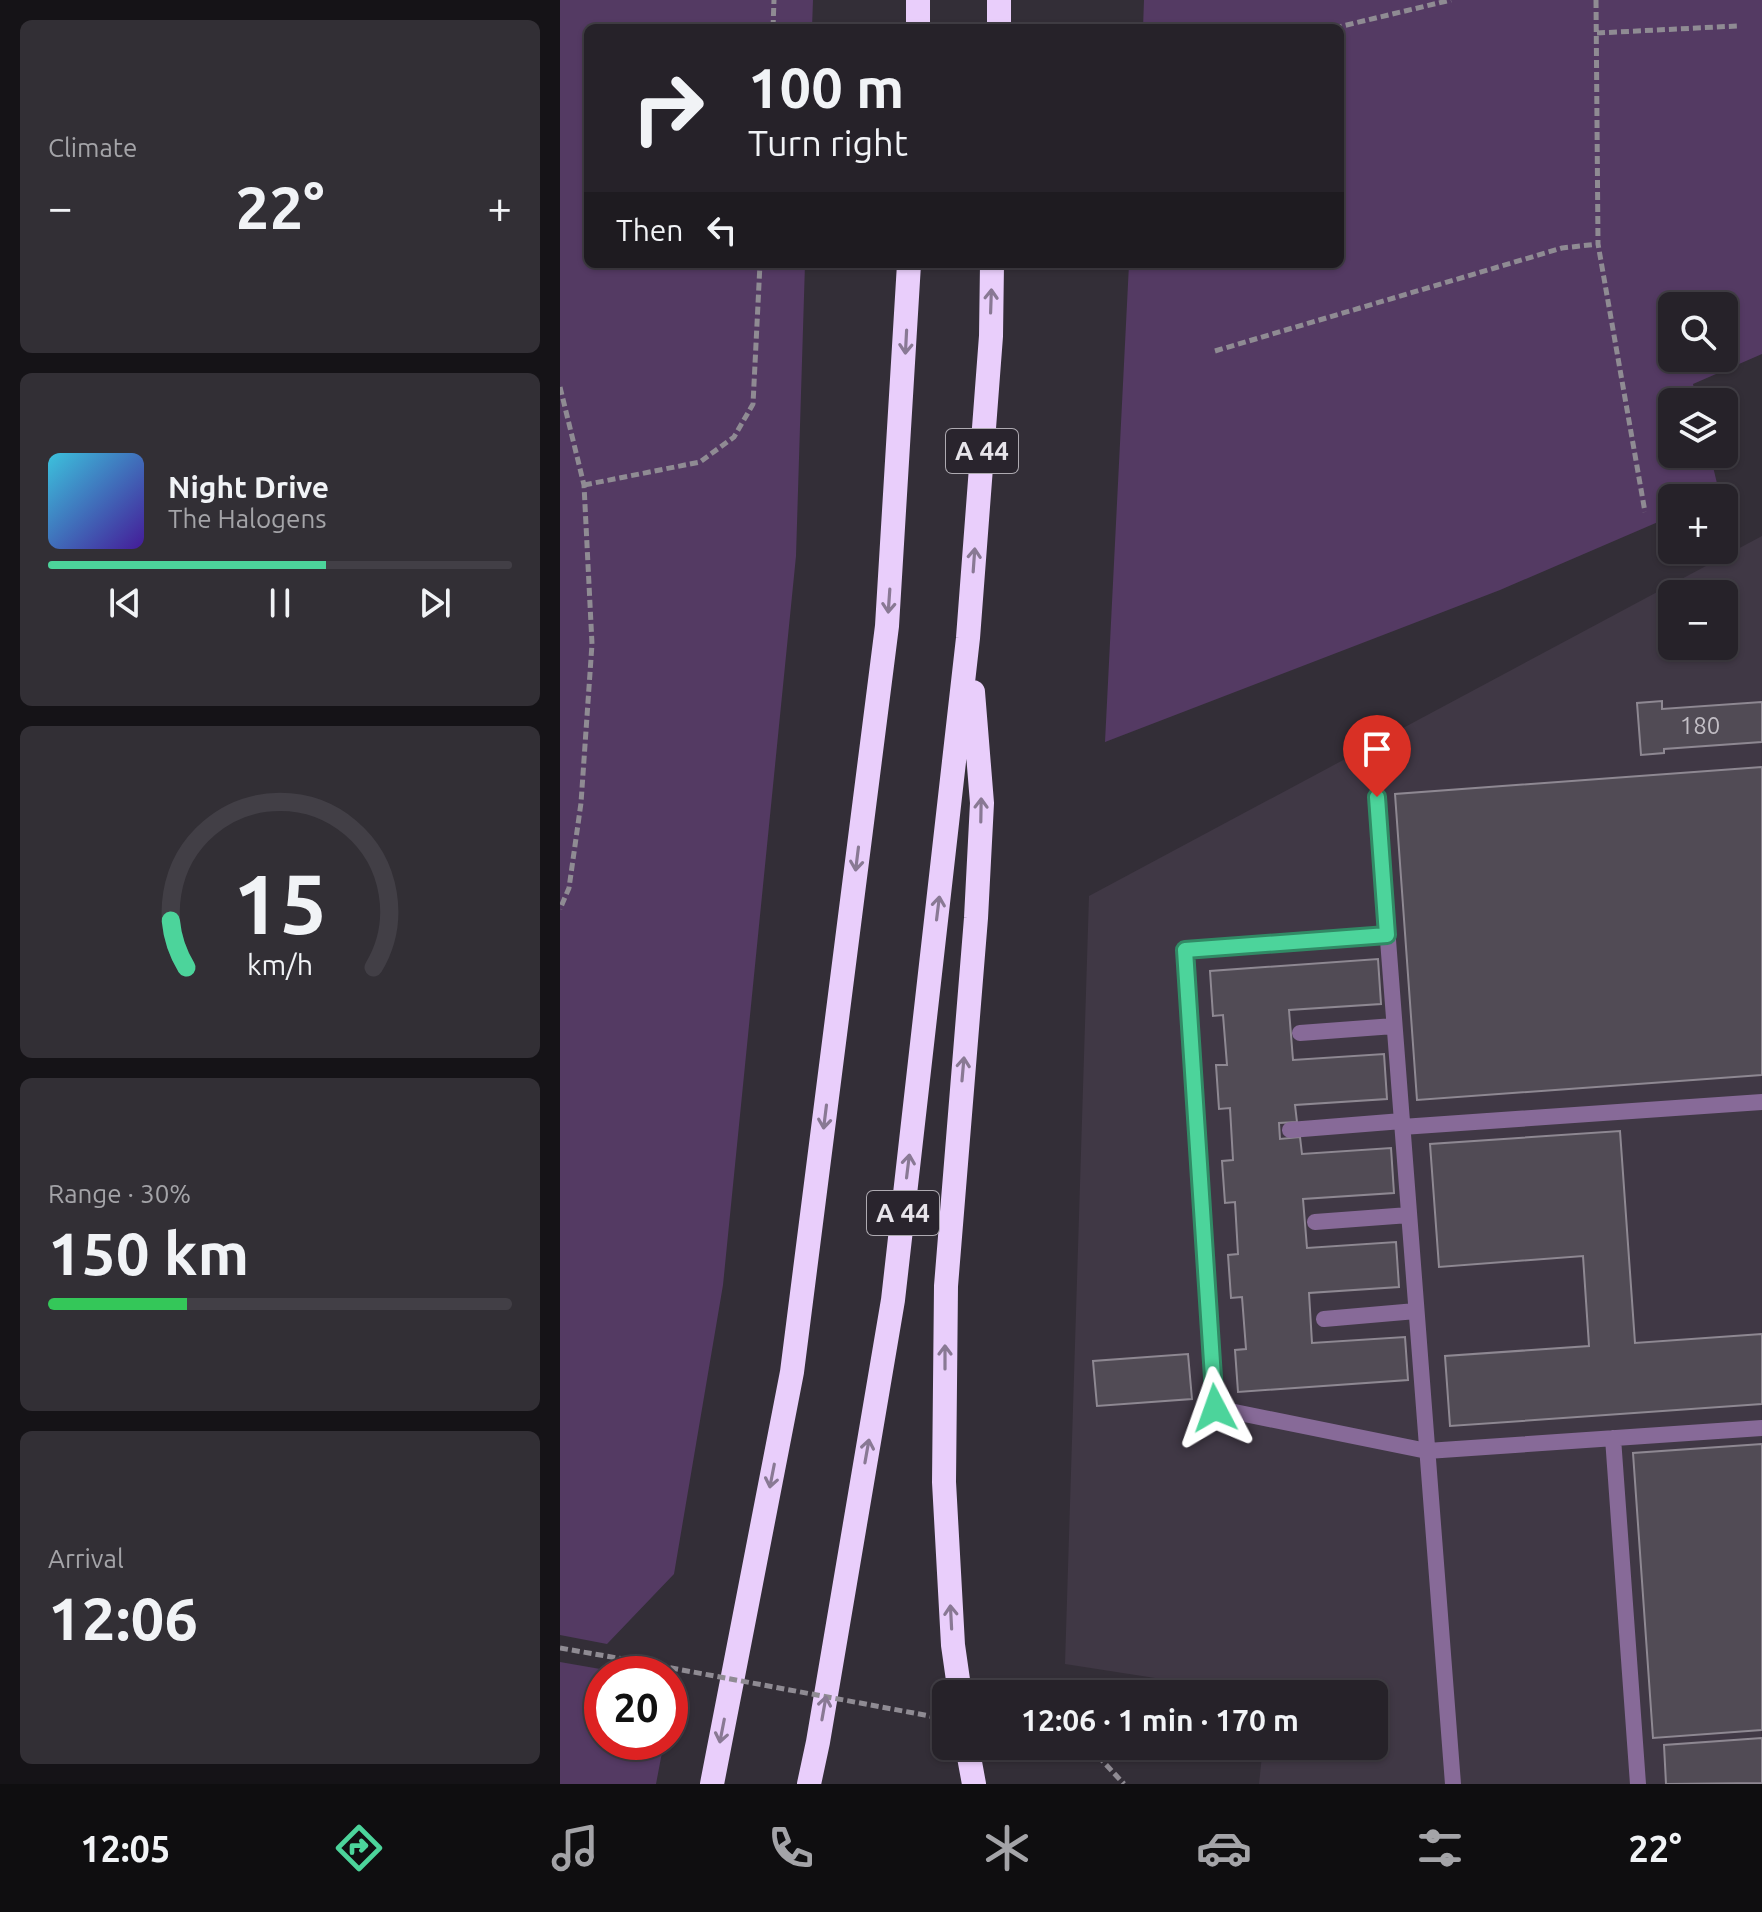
<!DOCTYPE html>
<meta charset="utf-8">
<style>
:root{--surface:#262229;--page:#322f35;--text:#f1f3f6;--muted:#a4a4a8;--line:#423f46;--accent:#4cd49b}
body{margin:0;font-family:Ubuntu,sans-serif;background:var(--page);color:var(--text);height:100vh;display:flex;flex-direction:column;font-size:30px;white-space:nowrap}
*{box-sizing:border-box;margin:0}
p{font-size:26px;color:var(--muted)}
.icon{flex:none;width:44px;height:44px;fill:none;stroke:currentColor;stroke-width:2;stroke-linecap:round;stroke-linejoin:round}
.map{position:relative;flex:1;overflow:hidden}
.sheet{display:flex;flex-direction:column;gap:20px;padding:20px;background:#151317;width:560px}
.sheet>*{flex:none}
.top-card{position:absolute;left:24px;top:24px;width:760px;height:244px;border-radius:12px;box-shadow:0 2px 6px #0004,0 0 0 2px var(--line);background:#262229;color:var(--text);overflow:hidden}
.buttons{position:absolute;left:1098px;top:292px;display:grid;gap:16px}
.buttons a{display:grid;place-items:center;width:80px;height:80px;border-radius:12px;background:var(--surface);box-shadow:0 2px 6px #0004,0 0 0 2px var(--line);font-size:40px}
.speed{position:absolute;left:24px;top:1656px;display:flex;gap:16px;font-size:40px;font-weight:700;text-align:center}
.speed>*{display:grid;place-content:center;width:104px;height:104px;border-radius:50%;background:var(--surface);box-shadow:0 2px 6px #0004,0 0 0 2px var(--line);line-height:1}
.speed .limit{border:12px solid #d22;background:#fff;color:#111}
.pin{position:absolute;display:grid;place-items:center;width:68px;height:68px;color:#fff;margin:-82px -34px;border-radius:50% 50% 50% 0;rotate:-45deg;box-shadow:0 0 8px #0007}
.pin .icon{rotate:45deg}
.me{position:absolute;width:88px;margin:-44px;rotate:356deg;stroke-linejoin:round;filter:drop-shadow(0 0 6px #0008)}
.turn{display:flex;align-items:center;gap:28px;height:168px;padding:0 32px;font-size:36px}
.turn .icon{width:104px;height:104px;stroke-width:2.5}
.turn b{display:block;font-size:56px;line-height:68px}
.then{display:flex;align-items:center;height:76px;padding:0 32px;background:#0003;gap:16px;font-size:30px}
.big{font-size:60px;font-weight:700;line-height:1.1}
.sheet .widget{flex:1;display:flex;flex-direction:column;justify-content:center;gap:12px;min-width:0;padding:0 28px;border-radius:12px;background:var(--page)}
.sheet .dial{align-items:center;gap:0}
.dial svg{height:208px;overflow:visible;fill:none;stroke:var(--line);stroke-width:7;stroke-linecap:round;text-anchor:middle}
.dial text{fill:var(--text);stroke:none}
.song{display:flex;align-items:center;gap:24px}
.cover{width:96px;height:96px;border-radius:12px;background:linear-gradient(135deg,hsl(190 70% 55%),hsl(260 70% 35%))}
.played{height:8px;border-radius:4px;background:linear-gradient(90deg,var(--accent) 60%,var(--line) 60%)}
.keys{display:flex;justify-content:space-around;direction:ltr}
.heat{display:flex;justify-content:space-between;align-items:center;font-size:44px;direction:ltr}
.charge{height:12px;border-radius:6px;background:linear-gradient(90deg,#34c759 30%,var(--line) 0)}
.trip{position:absolute;left:372px;top:1680px;width:456px;height:80px;border-radius:12px;background:var(--surface);box-shadow:0 2px 6px #0004,0 0 0 2px var(--line);font-weight:700;line-height:80px;text-align:center}
.tabs{display:flex;height:128px;justify-content:space-around;align-items:center;background:#0f0e10;color:var(--muted)}
.tabs .icon{width:56px;height:56px}
.tabs .active{color:var(--accent)}
.tabs b{font-size:36px;color:var(--text)}
main{display:flex;flex:1;min-height:0}
.map>svg:first-child{display:block}
.built{fill:#403845;fill-rule:evenodd}
.green{fill:#543a63;fill-rule:evenodd}
.building{fill:#514b55;stroke:#8e8892;stroke-width:2}
.lines{fill:none;stroke-linecap:round;stroke-linejoin:round}
.path{stroke:#8f8b93;stroke-width:5;stroke-dasharray:8 4;stroke-linecap:butt}
.service{stroke:#876a98;stroke-width:16}
.motorway{stroke:#e9cefb;stroke-width:24}
.path-bridge{stroke:#8f8b93;stroke-width:5;stroke-dasharray:8 4;stroke-linecap:butt}
.oneway{stroke:#897994}
.route-casing{stroke:#318a65;stroke-width:20}
.route{stroke:#4cd49b;stroke-width:14}
.labels{text-anchor:middle;stroke-width:8;stroke-linejoin:round;paint-order:stroke}
.number-label{font-size:24px;fill:#c2bec5}
.shield{fill:#29242d;stroke:#aeaab1;stroke-width:2}
.shield-label{font-size:26px;font-weight:bold;fill:#e7e4ea}
</style>
<main>
<section class="sheet">
<div class="widget"><p>Climate</p>
<div class="heat"><a>−</a><b class="big">22°</b><a>+</a></div>
</div>
<div class="widget">
<div class="song"><i class="cover"></i><div><b>Night Drive</b><p>The Halogens</p></div></div>
<div class="played"></div>
<div class="keys"><svg class="icon" aria-label="previous" viewBox="0 0 24 24"><path d="M18 5L8 12l10 7zM5 5v14"/></svg><svg class="icon" aria-label="pause" viewBox="0 0 24 24"><path d="M8 5v14M16 5v14"/></svg><svg class="icon" aria-label="next" viewBox="0 0 24 24"><path d="M6 5l10 7-10 7zM19 5v14"/></svg></div>
</div>
<div class="widget dial"><svg viewBox="0 0 100 80">
<path d="M14 69A42 42 0 1 1 86 69"/>
<path d="M14 69A42 42 0 0 1 8 51" stroke="#4cd49b"/>
<text x="50" y="56" font-size="32" font-weight="700">15</text>
<text x="50" y="72" font-size="11">km/h</text>
</svg></div>
<div class="widget"><p>Range · 30%</p><b class="big">150 km</b><div class="charge"></div></div>
<div class="widget"><p>Arrival</p><b class="big">12:06</b></div>
</section>
<div class="map">
<svg width="1202" height="1784" viewBox="0 0 1202 1784">
<rect width="100%" height="100%" fill="#332e37"/>
<path class="built" d="M1202 536V1784H699L703 1746H814V1694H698L505 1664 529 896ZM1112 594H1164V646H1112Z"/>
<path class="green" d="M0 0H253L252 28H28V264H245L236 556 163 1285 114 1574 47 1644 0 1635Z
M584 0H1202V354L1133 384 1137 402H1112V454H1150L1160 496 1112 498V516L940 590 545 742 569 264H780V28H583ZM1112 306H1164V358H1112Z
M0 1662 69 1674H42V1742H104L96 1784H0Z"/>
<path class="building" d="M1102 701V709L1202 702V742L1104 749V753L1081 755 1077 703Z
M1202 767V1075L857 1100 835 794Z
M818 959 821 1004 729 1010 733 1060 824 1054 827 1099 735 1105 737 1122 719 1123 720 1139 740 1137 742 1154 831 1148 834 1193 743 1199 747 1248 836 1242 839 1287 749 1293 752 1343 845 1337 848 1380 678 1392 675 1350 686 1349 682 1297 671 1298 668 1255 678 1254 675 1202 665 1203 662 1161 673 1160 670 1108 659 1109 656 1065H667L663 1015 653 1016 650 971Z
M1060 1131 1075 1343 1202 1334V1404L890 1426 885 1356 1029 1346 1023 1256 879 1267 870 1144Z
M628 1354 632 1399 537 1406 533 1361Z
M1202 1444V1730L1093 1738 1073 1453Z
M1202 1738V1783L1106 1784 1104 1745Z"/>
<g class="lines">
<path class="path" d="M1036 0 1038 244 1085 512
M213 28 214 0
M774 28 891 0
M1037 33 1177 26
M655 351 1002 248 1038 244
M0 387 24 485 32 644 21 803 9 888 0 909
M24 485 140 462 174 437 193 404 200 264
M0 1648 63 1659
M516 1746 539 1757 564 1784"/>
<path class="service" d="M817 797 893 1784
M827 935 625 950 655 1408 867 1451 1202 1428
M740 1033 834 1026
M842 1127 1202 1102
M730 1130 842 1121
M755 1222 849 1215
M764 1319 856 1311
M1053 1438 1078 1784"/>
<path class="motorway" d="M358 28V0
M439 28V0
M400 1694 393 1645 384 1482 386 1286 416 918 422 803 413 692
M407 1746 414 1784
M152 1784 232 1372 327 626 349 264
M249 1784 258 1742 333 1300 408 638 431 336 432 264"/>
<path class="path-bridge" d="M63 1659 386 1719"/>
</g>
<defs><path id="oneway-shaft" d="M-6 0H5M1.5-3L5.5 0L1.5 3" fill="none" stroke-width="1.6" stroke-linecap="round" stroke-linejoin="round" transform="scale(2)"/></defs>
<g class="oneway">
<use href="#oneway-shaft" transform="translate(431 301) rotate(-88)"/>
<use href="#oneway-shaft" transform="translate(346 342) rotate(93)"/>
<use href="#oneway-shaft" transform="translate(414 560) rotate(-86)"/>
<use href="#oneway-shaft" transform="translate(329 601) rotate(94)"/>
<use href="#oneway-shaft" transform="translate(421 810) rotate(-89)"/>
<use href="#oneway-shaft" transform="translate(297 859) rotate(97)"/>
<use href="#oneway-shaft" transform="translate(378 908) rotate(-83)"/>
<use href="#oneway-shaft" transform="translate(403 1069) rotate(-85)"/>
<use href="#oneway-shaft" transform="translate(265 1117) rotate(97)"/>
<use href="#oneway-shaft" transform="translate(348 1166) rotate(-83)"/>
<use href="#oneway-shaft" transform="translate(385 1357) rotate(-90)"/>
<use href="#oneway-shaft" transform="translate(307 1451) rotate(-80)"/>
<use href="#oneway-shaft" transform="translate(212 1476) rotate(101)"/>
<use href="#oneway-shaft" transform="translate(391 1617) rotate(-93)"/>
<use href="#oneway-shaft" transform="translate(264 1708) rotate(-80)"/>
<use href="#oneway-shaft" transform="translate(162 1731) rotate(101)"/>
</g>
<g class="lines">
<defs>
<path id="route" d="M655 1408 625 950 827 935 817 797"/>
</defs>
<use href="#route" class="route-casing"/>
<use href="#route" class="route"/>
</g>
<g class="labels">
<g class="number-label">
<text x="1140" y="734">180</text>
</g>
<g class="shield">
<rect x="386" y="429" width="72" height="44" rx="6"/>
<rect x="307" y="1191" width="72" height="44" rx="6"/>
</g>
<g class="shield-label">
<text x="422" y="460">A 44</text>
<text x="343" y="1222">A 44</text>
</g>
</g>
</svg>
<div class="buttons">
<a><svg class="icon" aria-label="search" viewBox="0 0 24 24"><circle cx="10" cy="10" r="6"/><path d="M15 15l6 6"/></svg></a>
<a><svg class="icon" aria-label="layers" viewBox="0 0 24 24"><path d="M12 4l9 5-9 5-9-5zM3 14l9 5 9-5"/></svg></a>
<a>+</a>
<a>−</a>
</div>
<div class="speed"><div class="limit">20</div></div>
<div class="pin" style="left:817px;top:797px;background:#d93025"><svg class="icon" aria-label="arrive" viewBox="0 0 24 24"><path d="M6 21V4h12l-3 4 3 4H6"/></svg></div>
<svg class="me" style="left:655px;top:1408px" viewBox="-20 -20 40 40"><path d="M0-17L14 15 0 8-14 15z" fill="#4cd49b" stroke="#fff" stroke-width="4"/></svg>
<div class="trip">12:06 · 1 min · 170 m</div>
<div class="top-card">
<div class="turn"><svg class="icon" aria-label="right" viewBox="0 0 24 24"><path d="M7 20v-9h11M14 6l5 5-5 5"/></svg><div><b>100 m</b>Turn right</div></div>
<div class="then">Then<svg class="icon" aria-label="left" viewBox="0 0 24 24"><path d="M17 20v-9H6M10 6l-5 5 5 5"/></svg></div>
</div>
</div>
</main>
<nav class="tabs">
<b>12:05</b>
<svg class="icon active" aria-label="directions" viewBox="0 0 24 24"><path d="M12 3l9 9-9 9-9-9zM9 14v-3h6M13 9l2 2-2 2"/></svg>
<svg class="icon" aria-label="music" viewBox="0 0 24 24"><path d="M9 18V5l10-2v13"/><circle cx="6" cy="18" r="3"/><circle cx="16" cy="16" r="3"/></svg>
<svg class="icon" aria-label="phone" viewBox="0 0 24 24"><path d="M5 4h4l2 5-3 2q2 4 5 5l2-3 5 2v4C11 20 4 13 5 4z"/></svg>
<svg class="icon" aria-label="climate" viewBox="0 0 24 24"><path d="M12 3v18M4 7l16 10M4 17L20 7"/></svg>
<svg class="icon" aria-label="car" viewBox="0 0 24 24"><path d="M5 17H2v-5l4-1 3-4h7l3 4 3 1v5h-3M9 17h6M6 11h13"/><circle cx="7" cy="17" r="2"/><circle cx="17" cy="17" r="2"/></svg>
<svg class="icon" aria-label="filters" viewBox="0 0 24 24"><path d="M4 7h16M4 17h16"/><circle cx="9" cy="7" r="2"/><circle cx="15" cy="17" r="2"/></svg>
<b>22°</b>
</nav>
